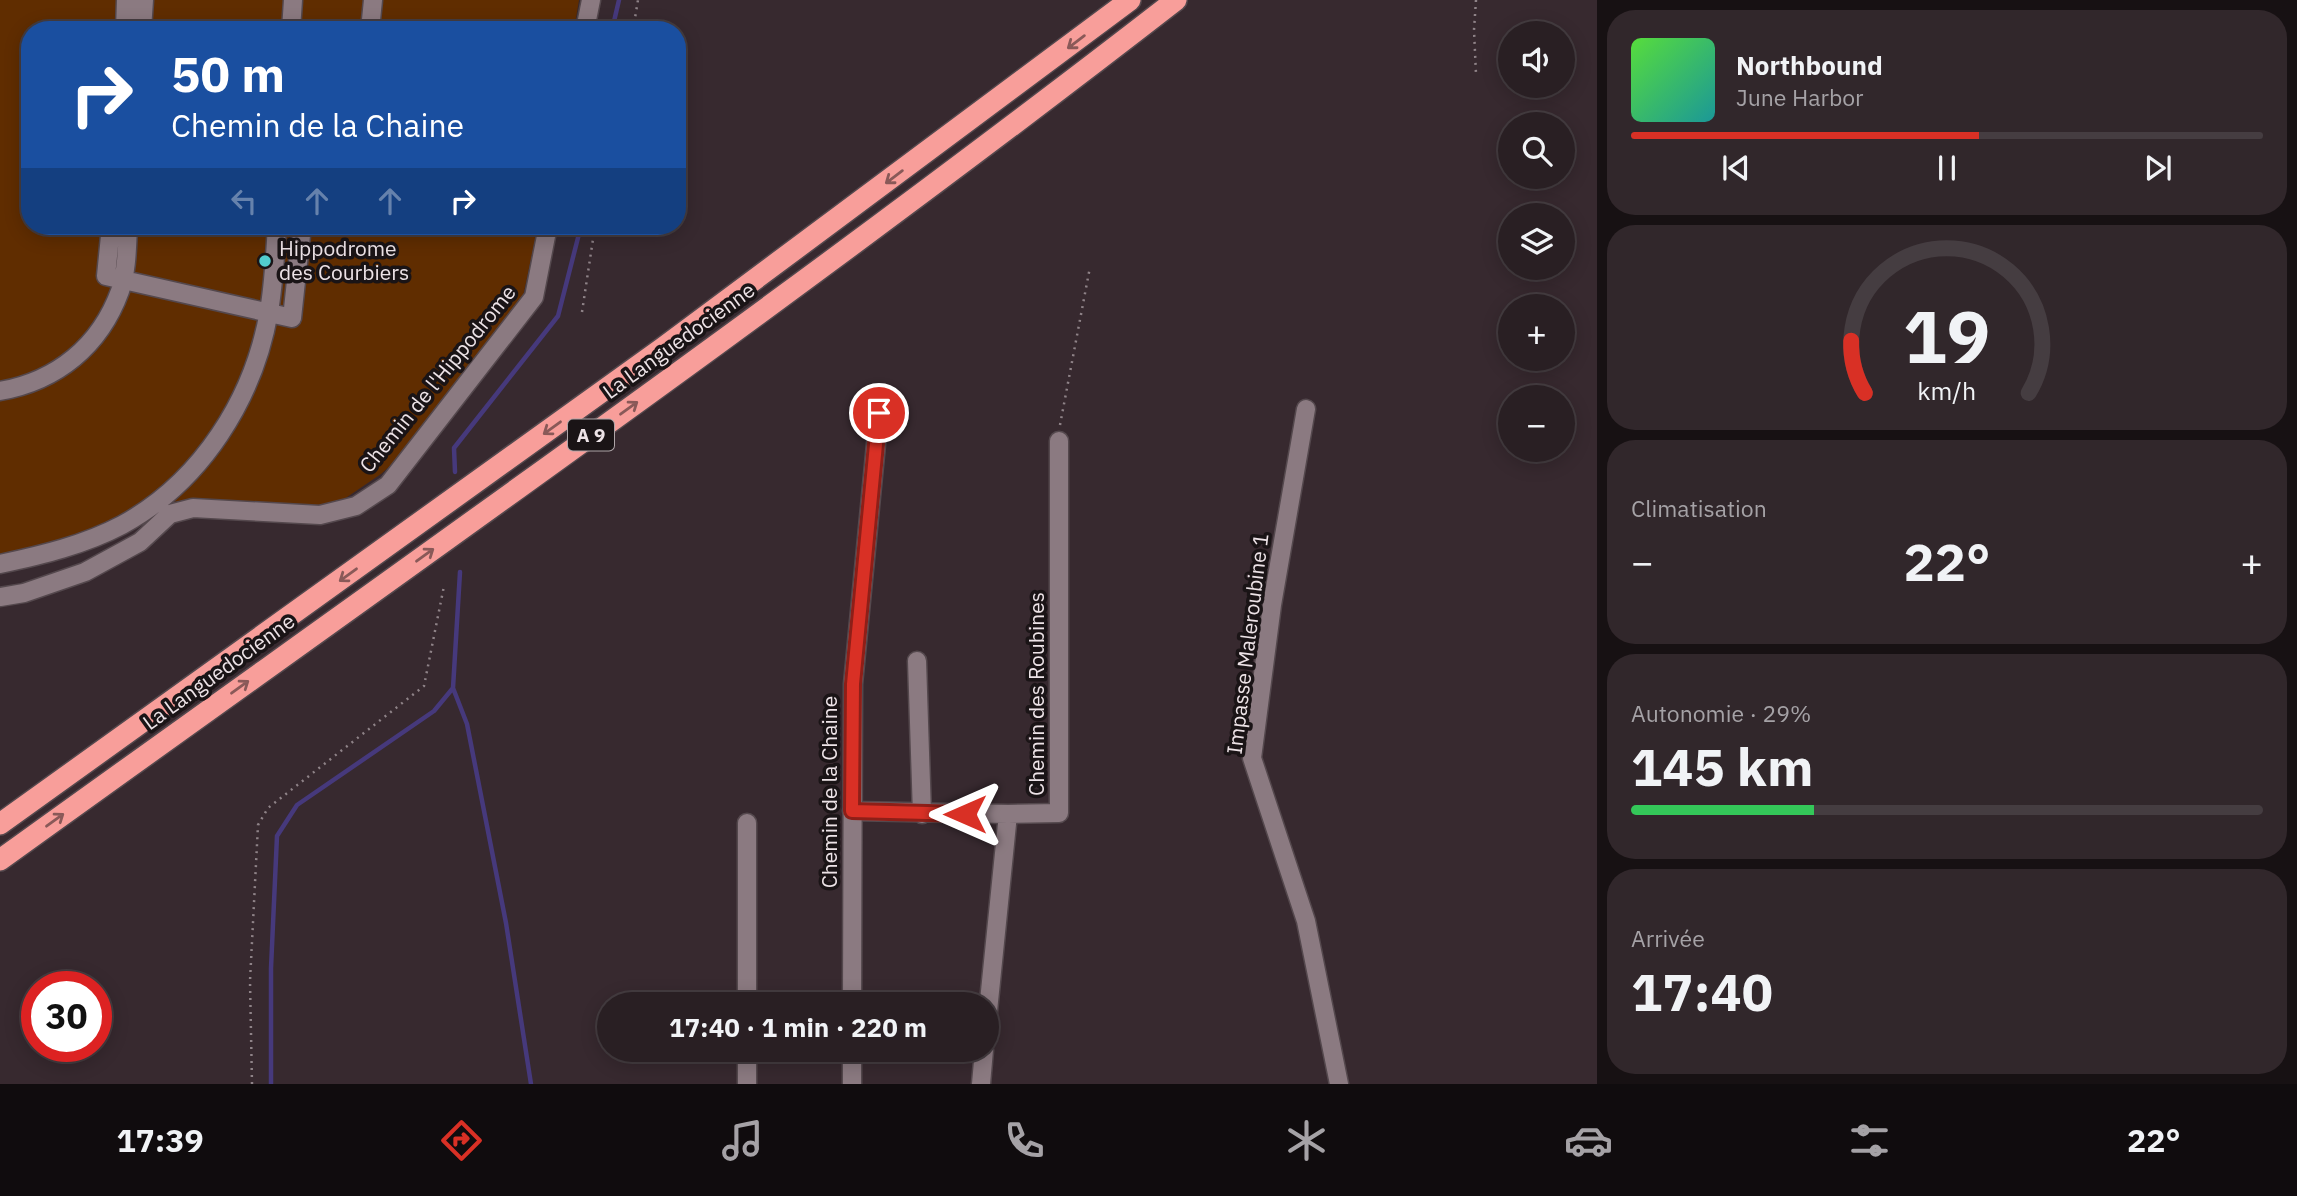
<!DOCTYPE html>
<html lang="fr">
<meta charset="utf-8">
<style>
:root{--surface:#291f23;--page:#31272b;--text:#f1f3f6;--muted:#a5a2a6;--line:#453d41;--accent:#d93025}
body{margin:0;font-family:"IBM Plex Sans",sans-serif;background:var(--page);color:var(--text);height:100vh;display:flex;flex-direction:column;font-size:26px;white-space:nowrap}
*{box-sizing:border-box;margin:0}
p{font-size:23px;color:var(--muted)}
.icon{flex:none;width:38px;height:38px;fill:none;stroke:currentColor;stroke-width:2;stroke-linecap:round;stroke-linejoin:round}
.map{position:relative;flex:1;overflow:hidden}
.panel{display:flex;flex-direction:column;gap:10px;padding:10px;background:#171113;width:700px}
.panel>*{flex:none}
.hud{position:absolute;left:21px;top:21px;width:665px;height:214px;border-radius:28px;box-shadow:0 4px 18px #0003,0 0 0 2px var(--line);background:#1a4fa0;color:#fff;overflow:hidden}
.controls{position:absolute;left:1498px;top:21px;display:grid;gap:14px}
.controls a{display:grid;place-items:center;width:77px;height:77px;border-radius:50%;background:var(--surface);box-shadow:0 4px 18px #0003,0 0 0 2px var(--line);font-size:35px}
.speed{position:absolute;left:21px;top:971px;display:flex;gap:14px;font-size:35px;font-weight:700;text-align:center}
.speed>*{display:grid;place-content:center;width:91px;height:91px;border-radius:50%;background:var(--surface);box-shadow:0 4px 18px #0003,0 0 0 2px var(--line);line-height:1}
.speed .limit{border:10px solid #d22;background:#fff;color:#111}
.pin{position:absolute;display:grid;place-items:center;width:60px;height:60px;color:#fff;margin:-30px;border:4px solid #fff;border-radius:50%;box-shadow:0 2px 7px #0007}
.me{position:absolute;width:77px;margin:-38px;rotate:270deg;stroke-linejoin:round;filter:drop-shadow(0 0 5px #0008)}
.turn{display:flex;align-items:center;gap:24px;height:147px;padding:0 35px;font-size:32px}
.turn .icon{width:91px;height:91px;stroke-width:2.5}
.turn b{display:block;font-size:49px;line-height:60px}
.lanes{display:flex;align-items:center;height:66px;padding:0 35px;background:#0003;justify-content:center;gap:35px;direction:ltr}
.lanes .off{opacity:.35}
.big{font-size:52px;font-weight:700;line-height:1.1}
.panel .widget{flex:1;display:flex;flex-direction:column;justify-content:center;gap:10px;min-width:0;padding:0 24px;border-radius:28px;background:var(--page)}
.panel .dial{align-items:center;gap:0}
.dial svg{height:182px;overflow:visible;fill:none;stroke:var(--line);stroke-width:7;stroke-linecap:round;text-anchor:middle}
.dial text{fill:var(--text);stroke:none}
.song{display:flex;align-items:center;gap:21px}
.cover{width:84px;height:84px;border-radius:10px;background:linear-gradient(135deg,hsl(110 70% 55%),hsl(180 70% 35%))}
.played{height:7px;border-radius:4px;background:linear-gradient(90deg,var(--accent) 55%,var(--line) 55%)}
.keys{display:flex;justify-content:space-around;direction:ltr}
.heat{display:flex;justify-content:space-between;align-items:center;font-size:38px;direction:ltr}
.charge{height:10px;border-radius:5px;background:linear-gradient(90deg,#34c759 29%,var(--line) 0)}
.trip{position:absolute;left:597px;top:992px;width:402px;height:70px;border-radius:35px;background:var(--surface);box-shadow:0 4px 18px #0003,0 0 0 2px var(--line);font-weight:700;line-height:70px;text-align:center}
.dock{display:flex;height:112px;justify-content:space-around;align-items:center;background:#100c0e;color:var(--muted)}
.dock .icon{width:49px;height:49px}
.dock .current{color:var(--accent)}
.dock b{font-size:32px;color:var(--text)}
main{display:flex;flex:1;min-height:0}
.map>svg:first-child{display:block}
.green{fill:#602d00}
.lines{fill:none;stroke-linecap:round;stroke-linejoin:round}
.stream{stroke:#46397c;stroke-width:4.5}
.minor-casing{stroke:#54484d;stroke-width:21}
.highway-casing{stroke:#54484d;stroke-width:24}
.path{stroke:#8f8388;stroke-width:2.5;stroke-dasharray:2 5;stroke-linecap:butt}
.minor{stroke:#8b7a81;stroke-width:18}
.highway{stroke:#f89e9a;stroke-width:21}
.oneway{stroke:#895958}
.route-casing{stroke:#8d1f18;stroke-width:18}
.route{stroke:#d93025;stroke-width:12}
.poi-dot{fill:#52cdce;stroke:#1a1416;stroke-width:2.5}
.labels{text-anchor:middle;stroke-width:7;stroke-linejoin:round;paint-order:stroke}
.shield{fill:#1a1416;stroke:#aea5a8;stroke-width:2}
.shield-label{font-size:19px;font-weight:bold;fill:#ede3e7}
.poi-label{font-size:21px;fill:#ede3e7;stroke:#1a1416;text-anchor:start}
.street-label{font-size:21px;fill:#ede3e7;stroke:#1a1416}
</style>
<main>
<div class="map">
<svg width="1597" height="1084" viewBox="0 0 1597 1084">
<rect width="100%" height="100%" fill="#37292f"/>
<path class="green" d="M0 0H579L574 30H30V226H538L522 301 401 456 381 474 331 508 164 501 0 570Z"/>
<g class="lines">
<path class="stream" d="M612 30 619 0
M455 472 454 448 558 316 581 226
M453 688 467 724 506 923 531 1084
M271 1084V968L277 836 297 805 434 711 453 688 460 572"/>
<defs>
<path id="minor" d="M125 30 126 0
M142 30 144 0
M291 30 293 0
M370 30 373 0
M585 30 591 0
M111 226 106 276 292 318 302 226
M0 391C57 381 100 346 120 291 127 271 127 247 128 226
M1306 409 1272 605 1252 758 1306 921 1339 1084
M0 564C42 555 84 545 122 525 201 482 254 399 269 311 274 283 275 254 277 226
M0 597 24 593 85 572 140 542 170 514 193 508 320 515 356 506 388 485 534 297 548 226
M917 661 922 814
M852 811 1008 814
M747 1004V823
M852 1004 853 684 879 413
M987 1021 1008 814 1059 813V441
M747 1084V1050
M852 1084V1050
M981 1084 984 1050"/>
<path id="highway" d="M0 824 664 347 1130 0
M0 860C394 576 792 298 1176 0"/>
</defs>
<use href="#minor" class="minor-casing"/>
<use href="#highway" class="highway-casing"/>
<path class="path" d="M1476 0 1474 30 1476 74
M633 30 638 0
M582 312 595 226
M1060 425 1090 267
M252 1084 250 981 258 825 268 808 424 686 444 586"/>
<use href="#minor" class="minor"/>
<use href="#highway" class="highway"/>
</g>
<defs><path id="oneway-shaft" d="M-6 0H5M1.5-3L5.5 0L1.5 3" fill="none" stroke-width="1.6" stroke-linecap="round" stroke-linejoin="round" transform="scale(1.75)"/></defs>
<g class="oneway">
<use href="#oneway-shaft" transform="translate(1076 42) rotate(143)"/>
<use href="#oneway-shaft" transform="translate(894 177) rotate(143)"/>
<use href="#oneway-shaft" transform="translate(629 408) rotate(-36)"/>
<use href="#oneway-shaft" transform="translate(552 428) rotate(144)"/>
<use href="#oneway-shaft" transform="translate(425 555) rotate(-36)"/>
<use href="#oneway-shaft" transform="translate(348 575) rotate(144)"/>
<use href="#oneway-shaft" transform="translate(240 687) rotate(-36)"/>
<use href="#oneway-shaft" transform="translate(55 820) rotate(-36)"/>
</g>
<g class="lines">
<defs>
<path id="route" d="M879 413 853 684 852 811 965 814"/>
</defs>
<use href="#route" class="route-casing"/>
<use href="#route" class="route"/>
</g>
<circle class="poi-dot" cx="265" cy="261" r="7"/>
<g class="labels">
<rect class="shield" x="568" y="419.5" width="46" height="31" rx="5"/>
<g class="shield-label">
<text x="591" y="442">A 9</text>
</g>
<g class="poi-label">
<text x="279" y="256">Hippodrome<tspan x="279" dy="24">des Courbiers</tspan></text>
</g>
<g class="street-label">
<text transform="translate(679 341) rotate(-36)" y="7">La Languedocienne</text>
<text transform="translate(438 379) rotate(-51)" y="7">Chemin de l'Hippodrome</text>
<text transform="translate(1248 644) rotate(-83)" y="7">Impasse Maleroubine 1</text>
<text transform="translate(219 672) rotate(-36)" y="7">La Languedocienne</text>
<text transform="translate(1037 694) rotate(-90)" y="7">Chemin des Roubines</text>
<text transform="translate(830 792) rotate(-90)" y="7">Chemin de la Chaine</text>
</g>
</g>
</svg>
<div class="controls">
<a><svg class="icon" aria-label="sound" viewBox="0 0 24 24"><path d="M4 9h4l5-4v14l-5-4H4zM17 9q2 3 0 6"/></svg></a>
<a><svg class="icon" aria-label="search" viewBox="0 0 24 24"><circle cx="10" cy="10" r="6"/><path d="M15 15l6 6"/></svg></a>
<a><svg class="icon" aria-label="layers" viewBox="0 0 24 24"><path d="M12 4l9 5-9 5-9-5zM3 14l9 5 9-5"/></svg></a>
<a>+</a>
<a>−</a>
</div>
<div class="speed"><div class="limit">30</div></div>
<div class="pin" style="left:879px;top:413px;background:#d93025"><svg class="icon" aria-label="arrive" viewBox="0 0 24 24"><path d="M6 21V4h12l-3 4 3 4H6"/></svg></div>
<svg class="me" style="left:965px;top:814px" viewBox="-20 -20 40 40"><path d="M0-17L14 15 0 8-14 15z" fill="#d93025" stroke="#fff" stroke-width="4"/></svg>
<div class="trip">17:40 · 1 min · 220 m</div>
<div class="hud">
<div class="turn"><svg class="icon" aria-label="right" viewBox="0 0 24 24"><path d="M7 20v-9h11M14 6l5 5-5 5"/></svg><div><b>50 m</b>Chemin de la Chaine</div></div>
<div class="lanes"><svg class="icon off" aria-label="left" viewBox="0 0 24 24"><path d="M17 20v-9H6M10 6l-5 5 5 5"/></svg><svg class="icon off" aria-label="ahead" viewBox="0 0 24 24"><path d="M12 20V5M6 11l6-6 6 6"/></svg><svg class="icon off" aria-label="ahead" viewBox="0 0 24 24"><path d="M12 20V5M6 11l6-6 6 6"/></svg><svg class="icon" aria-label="right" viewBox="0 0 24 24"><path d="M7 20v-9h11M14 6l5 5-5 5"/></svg></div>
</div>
</div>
<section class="panel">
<div class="widget">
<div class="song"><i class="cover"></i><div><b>Northbound</b><p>June Harbor</p></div></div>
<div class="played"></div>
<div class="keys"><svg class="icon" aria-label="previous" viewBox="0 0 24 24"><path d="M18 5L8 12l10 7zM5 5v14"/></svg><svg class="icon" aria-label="pause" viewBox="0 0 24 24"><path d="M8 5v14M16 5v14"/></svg><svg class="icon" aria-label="next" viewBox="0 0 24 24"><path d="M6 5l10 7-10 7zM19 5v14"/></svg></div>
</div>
<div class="widget dial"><svg viewBox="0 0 100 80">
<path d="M14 69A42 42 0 1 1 86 69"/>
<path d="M14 69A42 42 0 0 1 8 46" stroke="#d93025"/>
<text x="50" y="56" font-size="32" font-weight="700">19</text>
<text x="50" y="72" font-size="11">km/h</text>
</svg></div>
<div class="widget"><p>Climatisation</p>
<div class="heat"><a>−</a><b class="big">22°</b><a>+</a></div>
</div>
<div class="widget"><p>Autonomie · 29%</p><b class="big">145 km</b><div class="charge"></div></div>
<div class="widget"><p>Arrivée</p><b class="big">17:40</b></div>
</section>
</main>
<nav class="dock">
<b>17:39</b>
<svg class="icon current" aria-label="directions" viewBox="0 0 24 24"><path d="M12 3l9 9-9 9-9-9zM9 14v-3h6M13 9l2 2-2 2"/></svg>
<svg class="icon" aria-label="music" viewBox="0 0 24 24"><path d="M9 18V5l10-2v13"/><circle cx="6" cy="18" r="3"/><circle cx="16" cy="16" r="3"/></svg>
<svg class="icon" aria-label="phone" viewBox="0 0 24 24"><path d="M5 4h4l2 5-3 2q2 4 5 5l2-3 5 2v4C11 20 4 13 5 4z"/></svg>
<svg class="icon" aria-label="climate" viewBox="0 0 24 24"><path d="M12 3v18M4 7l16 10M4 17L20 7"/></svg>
<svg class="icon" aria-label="car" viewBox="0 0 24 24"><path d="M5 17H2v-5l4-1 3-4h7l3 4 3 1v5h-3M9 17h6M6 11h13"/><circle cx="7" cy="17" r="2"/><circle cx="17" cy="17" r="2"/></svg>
<svg class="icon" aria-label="filters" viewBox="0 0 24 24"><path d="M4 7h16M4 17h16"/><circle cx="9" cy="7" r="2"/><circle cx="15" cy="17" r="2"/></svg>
<b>22°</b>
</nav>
